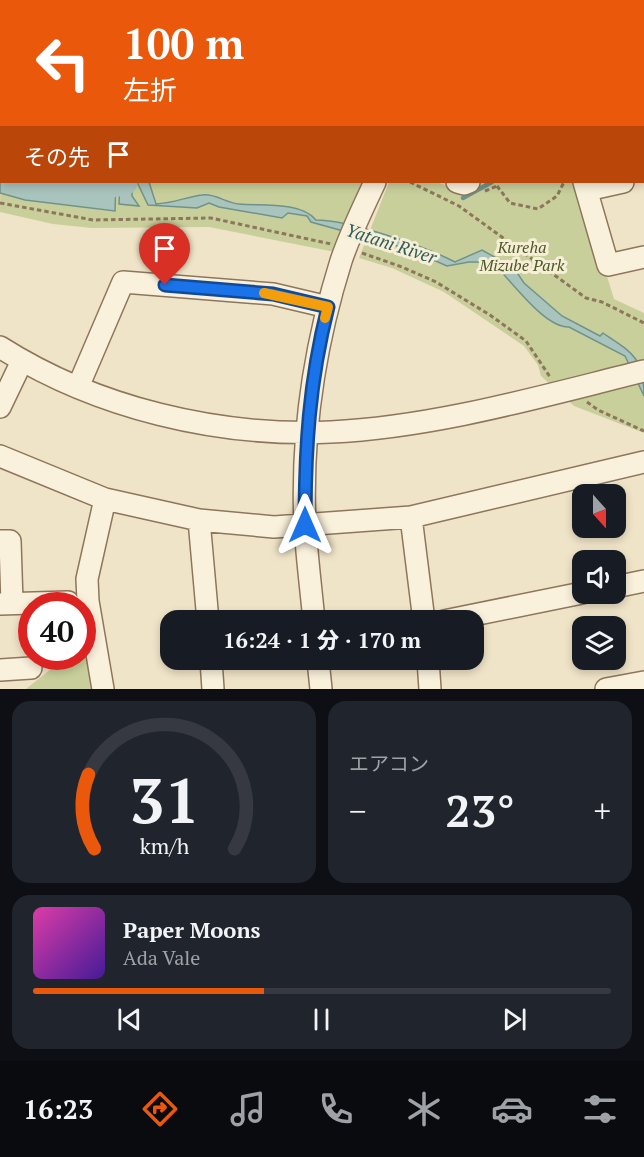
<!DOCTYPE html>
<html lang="ja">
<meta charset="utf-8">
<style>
:root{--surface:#171b24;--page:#20242c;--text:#f1f3f6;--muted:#9ea1a6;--line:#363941;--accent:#ea580c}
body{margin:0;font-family:"PT Serif","Noto Sans JP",serif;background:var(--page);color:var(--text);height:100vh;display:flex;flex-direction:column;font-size:22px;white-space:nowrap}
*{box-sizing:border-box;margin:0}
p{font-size:20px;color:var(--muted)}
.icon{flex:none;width:33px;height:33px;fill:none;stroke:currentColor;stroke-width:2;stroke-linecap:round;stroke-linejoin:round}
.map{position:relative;height:689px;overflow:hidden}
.side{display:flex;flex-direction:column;gap:12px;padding:12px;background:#0d0f14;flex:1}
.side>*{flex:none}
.hud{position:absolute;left:0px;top:0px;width:645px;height:183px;box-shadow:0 3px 9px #0003;background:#ea580c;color:#fff;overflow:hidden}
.needle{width:39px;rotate:159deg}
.buttons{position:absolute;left:572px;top:484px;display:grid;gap:12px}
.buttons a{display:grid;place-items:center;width:54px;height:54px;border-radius:12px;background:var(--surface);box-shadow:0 3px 9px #0003;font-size:30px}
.speed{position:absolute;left:18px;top:592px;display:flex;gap:12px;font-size:30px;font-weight:700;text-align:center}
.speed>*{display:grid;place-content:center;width:78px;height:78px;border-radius:50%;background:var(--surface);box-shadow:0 3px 9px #0003;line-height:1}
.speed .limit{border:9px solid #d22;background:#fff;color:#111}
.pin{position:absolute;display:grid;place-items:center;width:51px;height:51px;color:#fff;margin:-62px -26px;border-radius:50% 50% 50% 0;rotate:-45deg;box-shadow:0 0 6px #0007}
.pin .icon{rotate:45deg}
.me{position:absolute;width:66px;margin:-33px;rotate:0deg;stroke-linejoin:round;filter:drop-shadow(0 0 4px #0008)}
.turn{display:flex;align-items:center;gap:21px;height:126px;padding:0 24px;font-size:27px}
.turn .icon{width:78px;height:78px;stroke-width:2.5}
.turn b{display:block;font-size:42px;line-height:51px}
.then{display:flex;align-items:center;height:57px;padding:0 24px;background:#0003;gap:12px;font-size:22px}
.big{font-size:45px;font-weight:800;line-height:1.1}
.side .card{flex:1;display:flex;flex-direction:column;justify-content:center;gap:9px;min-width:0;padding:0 21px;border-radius:18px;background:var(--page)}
.side .dial{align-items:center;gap:0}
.dial svg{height:156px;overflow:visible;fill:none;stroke:var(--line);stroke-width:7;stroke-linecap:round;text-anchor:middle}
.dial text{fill:var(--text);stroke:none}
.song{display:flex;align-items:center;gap:18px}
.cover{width:72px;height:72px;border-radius:9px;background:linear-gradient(135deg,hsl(320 70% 55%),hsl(260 70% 35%))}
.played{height:6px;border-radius:3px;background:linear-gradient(90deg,var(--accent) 40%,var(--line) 40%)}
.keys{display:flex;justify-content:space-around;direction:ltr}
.heat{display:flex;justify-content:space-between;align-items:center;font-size:33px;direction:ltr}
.side .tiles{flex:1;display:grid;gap:12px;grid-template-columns:1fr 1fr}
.card:last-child{grid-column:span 2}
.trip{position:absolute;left:160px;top:610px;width:324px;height:60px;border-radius:18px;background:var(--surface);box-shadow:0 3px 9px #0003;font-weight:800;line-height:60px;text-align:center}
.tab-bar{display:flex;height:96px;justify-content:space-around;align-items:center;background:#090b0e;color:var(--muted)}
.tab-bar .icon{width:42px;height:42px}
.tab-bar .current{color:var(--accent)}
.tab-bar b{font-size:27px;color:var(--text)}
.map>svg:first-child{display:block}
.green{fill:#c9cf9b}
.water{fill:#a9c4bc;stroke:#6f938a;stroke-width:1.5}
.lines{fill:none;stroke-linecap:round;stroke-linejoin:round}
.stream{stroke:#6f938a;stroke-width:4.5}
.river{stroke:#a9c4bc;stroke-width:27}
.minor-casing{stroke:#8d765c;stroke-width:24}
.highway-casing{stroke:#5b4430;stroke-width:33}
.path{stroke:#8d765c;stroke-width:3;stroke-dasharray:4.5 3;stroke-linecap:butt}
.minor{stroke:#faf1dc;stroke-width:21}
.highway{stroke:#e0a458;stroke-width:30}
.route-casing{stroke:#114b97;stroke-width:15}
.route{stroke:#1a73e8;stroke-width:10}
.slow{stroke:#f59e0b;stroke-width:10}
.labels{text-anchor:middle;stroke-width:6;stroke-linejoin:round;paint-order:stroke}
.park-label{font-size:16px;font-style:italic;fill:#4d5a26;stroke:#f7eed8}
.water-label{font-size:18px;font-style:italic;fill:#2f5d5a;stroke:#f7eed8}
</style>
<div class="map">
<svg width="644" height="689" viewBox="0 0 644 689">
<rect width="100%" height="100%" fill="#f0e4c8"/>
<path class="green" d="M1 135 2 182H369L340 253 209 227 92 228 53 224 0 212Z
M389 182H437L464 193 484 182H578L614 299 644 313V433L574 406 541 376 538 365 524 346 444 292 392 268 359 258Z
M89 643 97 689H26L66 657H82L83 646Z"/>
<path class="water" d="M0 147 2 182H116L115 211 25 200 0 193Z
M120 182H132V196L139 206 119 204Z
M137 182H149L156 204C174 203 186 197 202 195 215 193 226 203 239 204 260 206 301 201 316 220 349 220 424 246 455 262L482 250 514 268 524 283 562 316 600 336 603 333C633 353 644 358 644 396L625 356 569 327C544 328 510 279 492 262H469L447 266 408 249 311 222 307 216 288 213 282 218 219 207 209 203 197 208 148 205Z"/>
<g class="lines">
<path class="stream" d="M463 198 492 182"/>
<path class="river" d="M100 182 112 184 124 182"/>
<defs>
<path id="minor" d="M318 0 319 2
M640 0 641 2
M346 2 348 0
M498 2 499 0
M644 34V33
M457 182 464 184 469 182
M584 182 608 265 644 257
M587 190 623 182
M0 347C96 408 218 437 331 432 436 427 542 396 644 371
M78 387 123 282 273 294 328 307
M0 407 22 361
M0 456 105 499 199 520 274 527 411 517 644 462
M411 517 424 621
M199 520 208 621
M0 541H10L12 603
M615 587 644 581
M0 604 68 602
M314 621C311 589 307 558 305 526 301 436 314 347 341 261 350 234 363 208 375 182
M444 621 582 593
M211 660 213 689
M318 660 321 689
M428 660 430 689
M0 670 31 668
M103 689 88 601 87 579 105 499
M606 689 644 682"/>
<path id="highway" d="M173 2 175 0
M0 123 2 122"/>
</defs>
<use href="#minor" class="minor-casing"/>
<use href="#highway" class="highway-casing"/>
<path class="path" d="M410 182 459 206 586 298 602 302 644 323
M497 186 510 203 538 209 557 196 564 182
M485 191 497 186
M0 203 93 220 211 218 331 244
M362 253 402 267 436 282 490 315 526 341 550 377
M587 402 598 410 644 431"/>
<use href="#minor" class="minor"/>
<use href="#highway" class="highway"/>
</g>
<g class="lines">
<defs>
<path id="route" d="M165 285 273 294 328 307C309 382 305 449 305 525"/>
</defs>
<use href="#route" class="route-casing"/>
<use href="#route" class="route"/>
<path class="slow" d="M264 293 328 307 325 318"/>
</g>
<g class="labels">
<g class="park-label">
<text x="522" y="253">Kureha<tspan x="522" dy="18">Mizube Park</tspan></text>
</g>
<g class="water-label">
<text transform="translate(391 244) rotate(18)" y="6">Yatani River</text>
</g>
</g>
</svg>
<div class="buttons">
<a><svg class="needle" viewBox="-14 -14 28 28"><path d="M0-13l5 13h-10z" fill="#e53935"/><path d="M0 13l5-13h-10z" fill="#9ea1a6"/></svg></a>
<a><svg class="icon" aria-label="sound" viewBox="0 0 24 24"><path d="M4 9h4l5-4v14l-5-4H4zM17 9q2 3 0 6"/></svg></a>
<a><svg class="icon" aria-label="layers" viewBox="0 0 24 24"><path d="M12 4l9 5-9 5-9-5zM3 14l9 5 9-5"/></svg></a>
</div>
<div class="speed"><div class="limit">40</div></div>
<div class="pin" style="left:165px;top:285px;background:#d93025"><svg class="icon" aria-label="arrive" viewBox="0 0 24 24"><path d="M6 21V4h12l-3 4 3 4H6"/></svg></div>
<svg class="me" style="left:305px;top:525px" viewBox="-20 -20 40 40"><path d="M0-17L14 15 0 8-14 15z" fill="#1a73e8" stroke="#fff" stroke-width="4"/></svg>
<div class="trip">16:24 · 1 分 · 170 m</div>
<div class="hud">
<div class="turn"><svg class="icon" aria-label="left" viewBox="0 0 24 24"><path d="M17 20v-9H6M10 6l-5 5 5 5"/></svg><div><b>100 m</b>左折</div></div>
<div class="then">その先<svg class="icon" aria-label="arrive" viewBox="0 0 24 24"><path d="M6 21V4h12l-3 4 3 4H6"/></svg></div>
</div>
</div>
<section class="side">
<div class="tiles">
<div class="card dial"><svg viewBox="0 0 100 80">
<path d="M14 69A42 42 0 1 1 86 69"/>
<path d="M14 69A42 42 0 0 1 11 31" stroke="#ea580c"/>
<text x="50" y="56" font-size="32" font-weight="700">31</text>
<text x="50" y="72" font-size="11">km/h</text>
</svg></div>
<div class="card"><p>エアコン</p>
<div class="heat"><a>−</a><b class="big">23°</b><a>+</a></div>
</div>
<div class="card">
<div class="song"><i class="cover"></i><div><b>Paper Moons</b><p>Ada Vale</p></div></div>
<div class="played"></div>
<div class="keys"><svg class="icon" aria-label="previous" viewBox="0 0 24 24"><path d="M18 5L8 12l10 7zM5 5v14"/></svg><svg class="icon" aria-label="pause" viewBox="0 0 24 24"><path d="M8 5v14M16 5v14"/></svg><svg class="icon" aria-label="next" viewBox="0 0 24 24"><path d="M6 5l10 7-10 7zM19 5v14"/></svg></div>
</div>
</div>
</section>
<nav class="tab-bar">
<b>16:23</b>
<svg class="icon current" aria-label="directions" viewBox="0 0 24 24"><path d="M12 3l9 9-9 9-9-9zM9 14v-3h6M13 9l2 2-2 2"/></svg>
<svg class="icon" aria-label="music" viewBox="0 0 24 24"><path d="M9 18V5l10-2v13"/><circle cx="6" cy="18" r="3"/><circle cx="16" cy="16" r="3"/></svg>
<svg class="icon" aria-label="phone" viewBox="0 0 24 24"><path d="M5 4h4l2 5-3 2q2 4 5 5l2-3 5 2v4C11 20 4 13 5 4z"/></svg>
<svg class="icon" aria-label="climate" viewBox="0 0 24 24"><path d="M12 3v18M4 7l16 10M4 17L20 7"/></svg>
<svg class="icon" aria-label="car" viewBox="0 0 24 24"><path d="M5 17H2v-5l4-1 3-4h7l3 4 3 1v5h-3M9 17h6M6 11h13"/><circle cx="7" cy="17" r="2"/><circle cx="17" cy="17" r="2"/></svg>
<svg class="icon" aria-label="filters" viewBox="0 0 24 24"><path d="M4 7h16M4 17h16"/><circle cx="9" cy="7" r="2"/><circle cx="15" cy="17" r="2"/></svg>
</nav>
